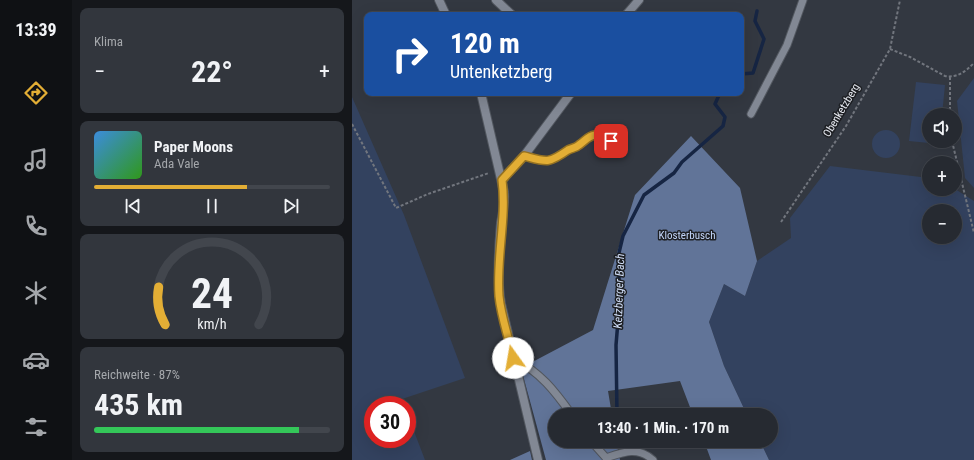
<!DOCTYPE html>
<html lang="de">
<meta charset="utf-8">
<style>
:root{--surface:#262a31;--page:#32363d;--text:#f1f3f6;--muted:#a4a7ab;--line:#42464d;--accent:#e3ae35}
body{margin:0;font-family:"Roboto Condensed",sans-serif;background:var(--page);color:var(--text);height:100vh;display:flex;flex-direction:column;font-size:15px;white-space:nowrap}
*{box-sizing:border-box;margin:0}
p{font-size:13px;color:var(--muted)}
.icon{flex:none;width:22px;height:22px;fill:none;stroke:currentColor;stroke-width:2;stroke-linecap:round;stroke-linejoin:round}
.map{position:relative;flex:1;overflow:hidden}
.panel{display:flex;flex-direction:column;gap:8px;padding:8px;background:#15171b;width:280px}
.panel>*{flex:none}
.guide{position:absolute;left:12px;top:12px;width:380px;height:84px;border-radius:8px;box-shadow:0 4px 16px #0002,0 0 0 1px var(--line);background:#1a4fa0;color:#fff;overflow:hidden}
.tools{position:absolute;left:570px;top:108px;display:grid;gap:8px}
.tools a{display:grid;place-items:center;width:40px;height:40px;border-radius:50%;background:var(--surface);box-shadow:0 4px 16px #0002,0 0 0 1px var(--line);font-size:20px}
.speed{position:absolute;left:12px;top:396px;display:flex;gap:8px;font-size:20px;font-weight:700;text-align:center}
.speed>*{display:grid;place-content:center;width:52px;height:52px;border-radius:50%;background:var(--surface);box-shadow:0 4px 16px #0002,0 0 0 1px var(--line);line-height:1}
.speed .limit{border:6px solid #d22;background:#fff;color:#111}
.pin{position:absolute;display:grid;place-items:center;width:34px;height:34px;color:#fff;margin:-17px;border-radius:8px;box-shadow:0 2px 6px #0006}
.me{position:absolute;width:44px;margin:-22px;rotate:347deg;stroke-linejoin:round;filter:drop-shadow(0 0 3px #0008)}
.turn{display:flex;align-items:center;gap:14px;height:84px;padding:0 20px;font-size:18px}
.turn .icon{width:52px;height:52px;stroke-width:2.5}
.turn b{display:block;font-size:28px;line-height:34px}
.big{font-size:30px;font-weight:700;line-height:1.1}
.panel .widget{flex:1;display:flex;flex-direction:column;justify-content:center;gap:6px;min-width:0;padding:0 14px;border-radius:8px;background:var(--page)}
.panel .dial{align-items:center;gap:0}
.dial svg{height:104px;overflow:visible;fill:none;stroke:var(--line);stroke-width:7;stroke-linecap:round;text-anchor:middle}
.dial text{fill:var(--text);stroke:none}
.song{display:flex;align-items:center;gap:12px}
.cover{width:48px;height:48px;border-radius:6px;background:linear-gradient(135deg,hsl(210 70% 55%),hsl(110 70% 35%))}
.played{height:4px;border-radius:2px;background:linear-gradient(90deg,var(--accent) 65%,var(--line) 65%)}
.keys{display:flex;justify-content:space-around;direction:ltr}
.heat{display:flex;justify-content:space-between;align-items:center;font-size:22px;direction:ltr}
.charge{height:6px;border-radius:3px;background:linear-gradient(90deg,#34c759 87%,var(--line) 0)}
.trip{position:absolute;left:196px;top:408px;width:230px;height:40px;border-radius:20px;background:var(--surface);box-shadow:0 4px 16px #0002,0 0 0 1px var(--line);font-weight:700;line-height:40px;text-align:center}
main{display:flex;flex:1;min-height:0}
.menu{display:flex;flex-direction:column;width:72px;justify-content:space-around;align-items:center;background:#0f1114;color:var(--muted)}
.menu .icon{width:28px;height:28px}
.menu .current{color:var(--accent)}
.menu b{font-size:18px;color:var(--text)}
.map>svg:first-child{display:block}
.green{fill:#33425f;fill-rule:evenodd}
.forest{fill:#617498}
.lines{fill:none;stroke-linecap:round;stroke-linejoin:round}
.stream{stroke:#162543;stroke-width:3.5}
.service-casing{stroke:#52575f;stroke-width:9}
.minor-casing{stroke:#52575f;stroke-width:10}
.path{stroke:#72767e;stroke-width:2;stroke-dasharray:3 2;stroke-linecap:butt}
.service{stroke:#828894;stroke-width:7}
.minor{stroke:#828894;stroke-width:8}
.route-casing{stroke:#947122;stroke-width:10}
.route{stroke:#e3ae35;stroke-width:7}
.labels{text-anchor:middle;stroke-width:3;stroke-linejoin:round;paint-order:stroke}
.street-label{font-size:11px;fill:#e3e6ed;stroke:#1d1f23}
.park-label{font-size:11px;fill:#c3d6fa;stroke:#1d1f23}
.water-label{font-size:12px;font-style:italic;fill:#d2dff8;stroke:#1d1f23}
</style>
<main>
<nav class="menu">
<b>13:39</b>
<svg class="icon current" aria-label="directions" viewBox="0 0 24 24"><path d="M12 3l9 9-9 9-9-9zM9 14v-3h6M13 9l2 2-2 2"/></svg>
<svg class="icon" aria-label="music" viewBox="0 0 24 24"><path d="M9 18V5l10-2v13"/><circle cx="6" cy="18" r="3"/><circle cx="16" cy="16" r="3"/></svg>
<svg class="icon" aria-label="phone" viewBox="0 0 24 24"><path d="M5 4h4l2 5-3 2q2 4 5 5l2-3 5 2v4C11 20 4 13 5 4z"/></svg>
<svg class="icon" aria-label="climate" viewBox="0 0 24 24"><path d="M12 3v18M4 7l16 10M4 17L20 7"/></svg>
<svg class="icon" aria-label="car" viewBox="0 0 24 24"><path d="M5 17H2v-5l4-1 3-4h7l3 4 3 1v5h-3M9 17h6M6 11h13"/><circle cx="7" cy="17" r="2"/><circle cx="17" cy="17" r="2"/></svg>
<svg class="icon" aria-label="filters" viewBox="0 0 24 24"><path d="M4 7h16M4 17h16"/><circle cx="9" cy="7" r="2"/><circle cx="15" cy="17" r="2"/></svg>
</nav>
<section class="panel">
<div class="widget"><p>Klima</p>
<div class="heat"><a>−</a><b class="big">22°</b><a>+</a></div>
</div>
<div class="widget">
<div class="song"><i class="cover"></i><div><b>Paper Moons</b><p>Ada Vale</p></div></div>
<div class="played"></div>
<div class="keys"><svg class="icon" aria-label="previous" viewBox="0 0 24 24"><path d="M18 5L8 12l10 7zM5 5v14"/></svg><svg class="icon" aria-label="pause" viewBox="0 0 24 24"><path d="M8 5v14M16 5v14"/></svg><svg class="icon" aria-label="next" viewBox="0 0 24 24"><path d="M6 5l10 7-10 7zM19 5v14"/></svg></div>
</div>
<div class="widget dial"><svg viewBox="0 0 100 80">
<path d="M14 69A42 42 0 1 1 86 69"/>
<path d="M14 69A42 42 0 0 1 9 40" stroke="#e3ae35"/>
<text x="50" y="56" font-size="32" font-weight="700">24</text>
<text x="50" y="72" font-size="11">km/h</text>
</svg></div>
<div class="widget"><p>Reichweite · 87%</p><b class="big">435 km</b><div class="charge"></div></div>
</section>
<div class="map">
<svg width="622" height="460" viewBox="0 0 622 460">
<rect width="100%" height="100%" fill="#333841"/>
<path class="green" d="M622 78V188L613 178 605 101Z
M564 82 593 85 590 115H577V141H587V144L557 141Z
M0 97 52 215 113 378 50 399 52 405H21V439H55V413L73 460H0Z
M520 144a14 14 0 1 1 28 0a14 14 0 1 1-28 0Z
M478 166 577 178V189H603L622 201V460H417L408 441H419V415H395L372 366 357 322 372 284 393 296 405 261 439 238 438 218ZM577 211H603V237H577Z"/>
<path class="forest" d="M339 136 388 188 405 261 393 296 372 284 357 322 372 366 395 415H341L328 381 256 391 260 415H203V441H264L268 460H194L169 368 241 330 283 195Z
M352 441H408L417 460H359Z
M178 451 180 460H158Z"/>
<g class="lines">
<path class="stream" d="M389 74 401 73 412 39 403 21 405 11
M265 415 264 345 268 297 266 257 271 236 292 195 322 173 330 162 371 126 373 117 363 104 368 93"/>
<defs>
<path id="service" d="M399 114 435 45 451 0
M172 156C195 162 196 164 216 150 220 148 224 148 227 145 233 141 236 136 243 135 253 141 258 141 269 138
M161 358C189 373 202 390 220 415
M239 441 256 460
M254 458C271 452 286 446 301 460"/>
<path id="minor" d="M87 0 94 15
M144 0 160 15
M274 15 287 0
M129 93 152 192C153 203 151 212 149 223 147 246 145 282 149 304L186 460
M150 180 172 156 219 93"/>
</defs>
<use href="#service" class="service-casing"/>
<use href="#minor" class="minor-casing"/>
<path class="path" d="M538 49 558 57 593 76C605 78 613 72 622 63
M598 115V77
M0 124 44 208 76 194 137 173
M600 141 622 233
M429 222 494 126 538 49 548 0"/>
<use href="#service" class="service"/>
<use href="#minor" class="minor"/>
</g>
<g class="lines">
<defs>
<path id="route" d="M161 358C157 338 149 317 147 296 144 257 155 218 150 180L172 156C195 162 196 164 216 150 220 148 224 148 227 145 233 141 236 136 243 135L250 140 259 141"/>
</defs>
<use href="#route" class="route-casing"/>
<use href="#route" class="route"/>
</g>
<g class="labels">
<g class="street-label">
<text transform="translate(489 110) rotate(-59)" y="4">Obenketzberg</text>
</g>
<g class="park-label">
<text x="335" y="239">Klosterbusch</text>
</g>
<g class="water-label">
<text transform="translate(267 291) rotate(-88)" y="4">Ketzberger Bach</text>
</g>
</g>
</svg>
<div class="tools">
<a><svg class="icon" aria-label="sound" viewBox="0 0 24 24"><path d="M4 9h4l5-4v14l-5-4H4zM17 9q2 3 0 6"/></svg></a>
<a>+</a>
<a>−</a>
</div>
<div class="speed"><div class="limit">30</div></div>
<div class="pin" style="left:259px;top:141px;background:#d93025"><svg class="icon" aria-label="arrive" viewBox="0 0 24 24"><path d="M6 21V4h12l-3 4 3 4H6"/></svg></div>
<svg class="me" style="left:161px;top:358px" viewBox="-20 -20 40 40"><circle r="19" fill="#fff"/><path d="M0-13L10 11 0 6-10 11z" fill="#e3ae35"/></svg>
<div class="trip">13:40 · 1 Min. · 170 m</div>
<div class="guide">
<div class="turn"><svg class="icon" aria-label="right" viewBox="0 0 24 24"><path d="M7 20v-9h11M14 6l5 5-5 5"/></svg><div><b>120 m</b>Untenketzberg</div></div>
</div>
</div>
</main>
